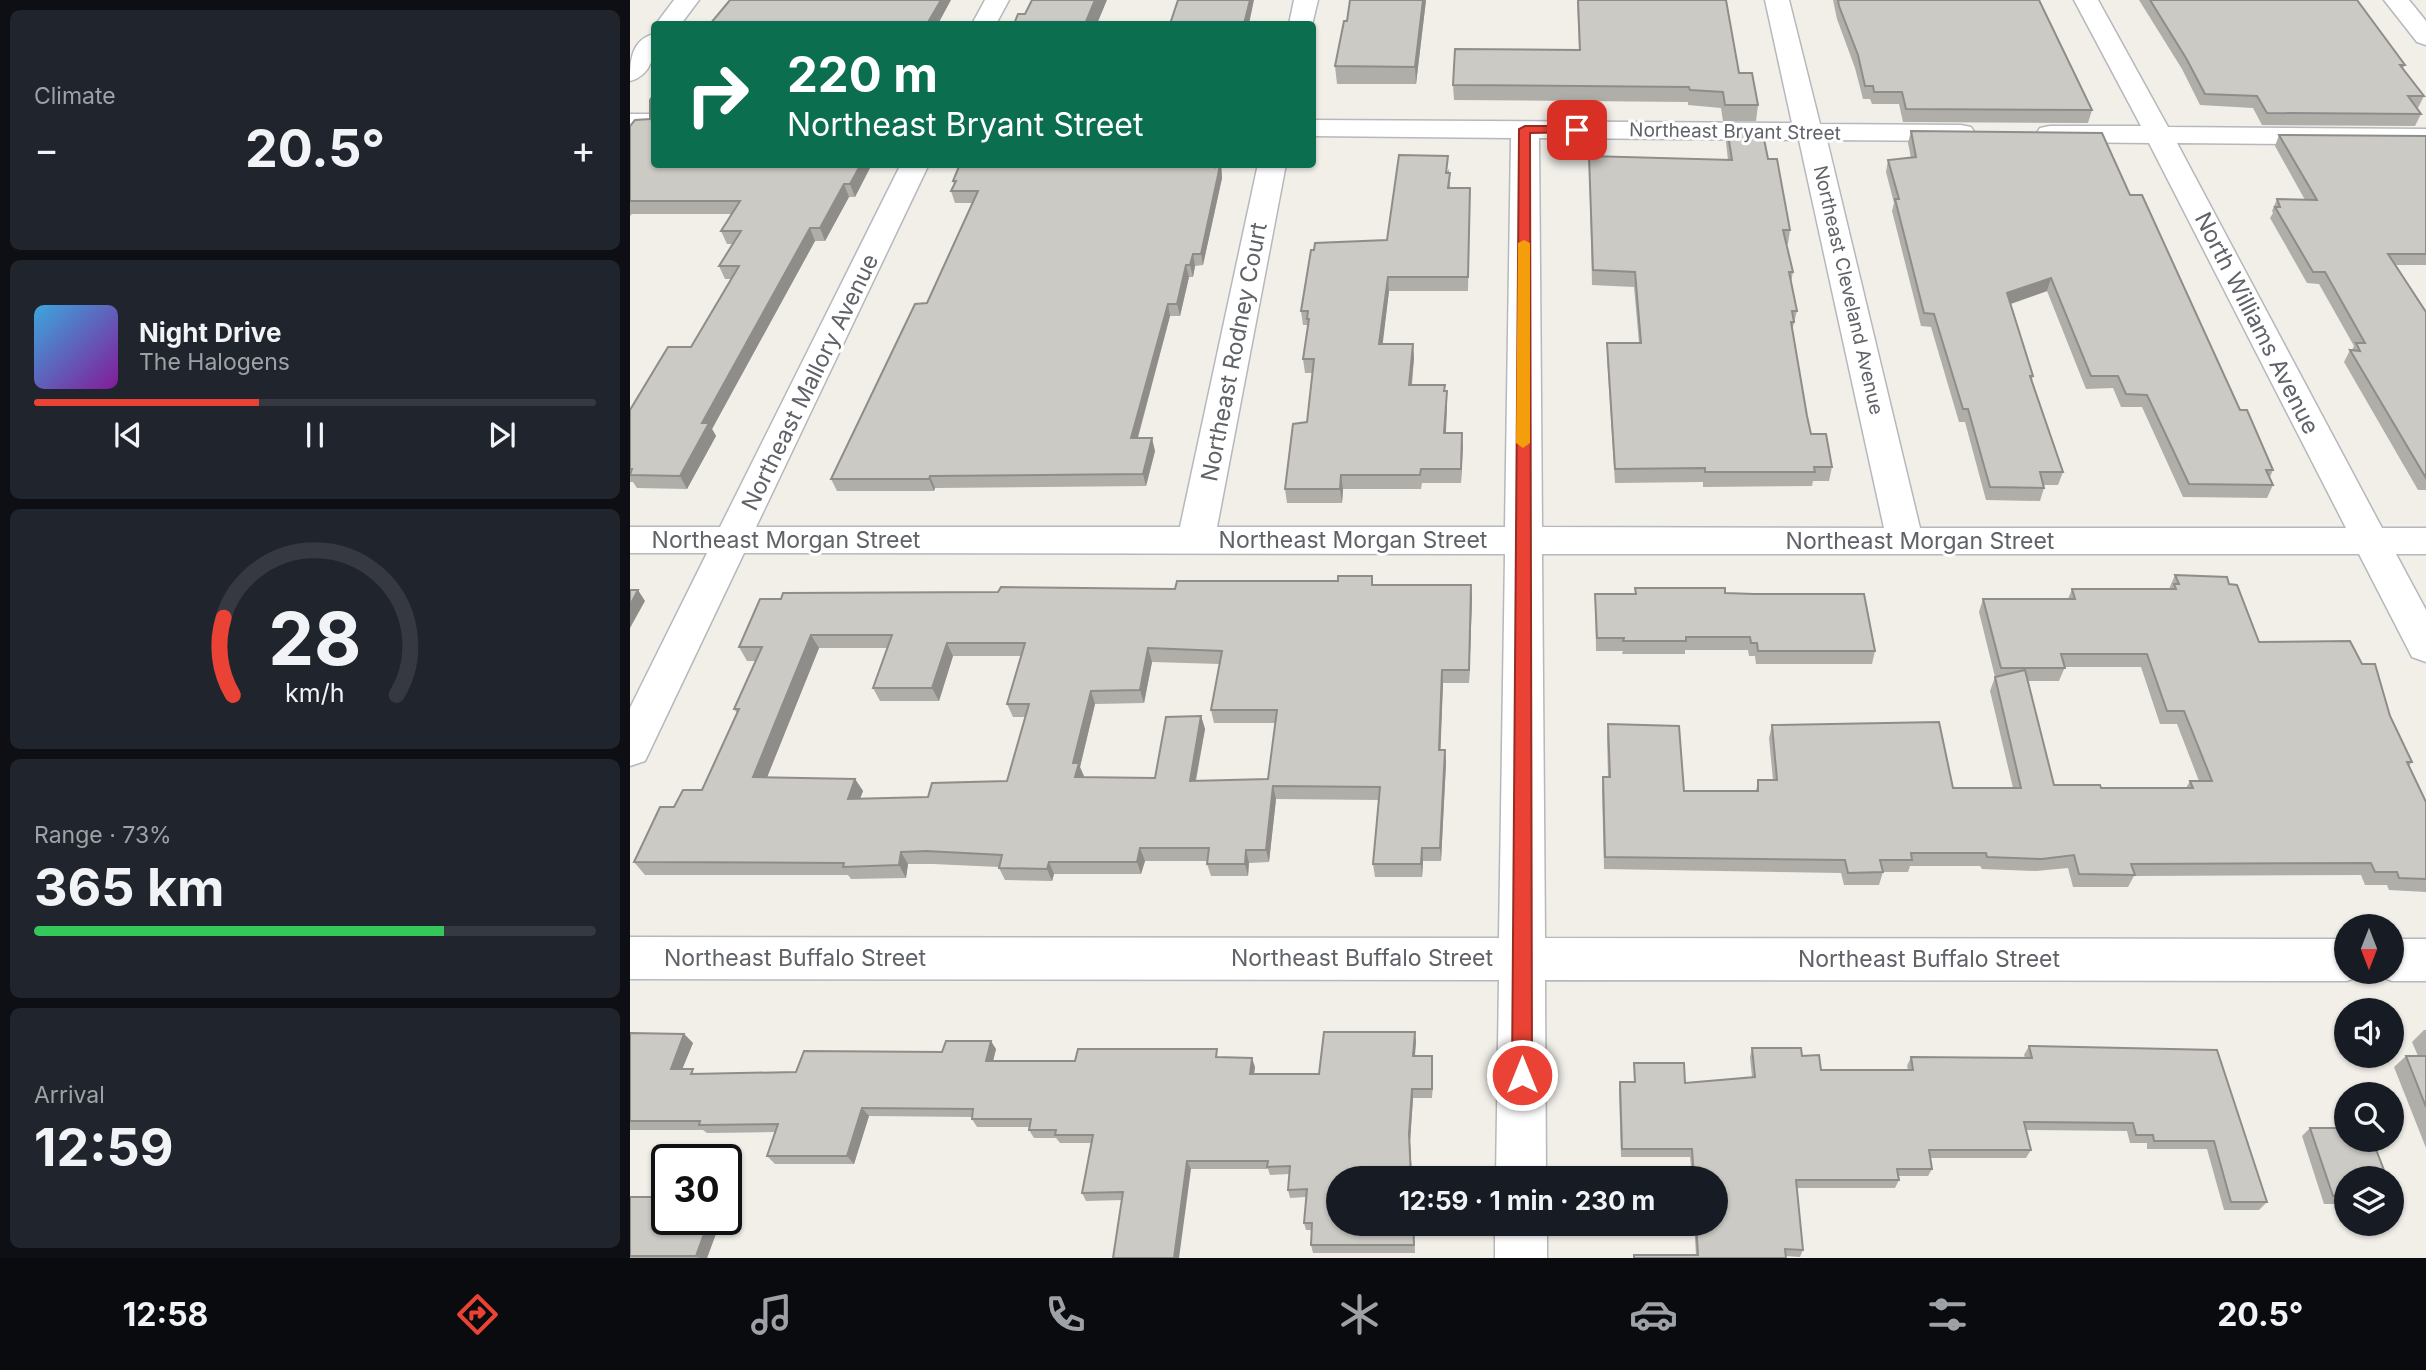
<!DOCTYPE html>
<meta charset="utf-8">
<style>
:root{--surface:#171b24;--page:#20242c;--text:#f1f3f6;--muted:#9ea1a6;--line:#363941;--accent:#ea4335}
body{margin:0;font-family:Inter,sans-serif;background:var(--page);color:var(--text);height:100vh;display:flex;flex-direction:column;font-size:26px;white-space:nowrap}
*{box-sizing:border-box;margin:0}
p{font-size:23px;color:var(--muted)}
.icon{flex:none;width:38px;height:38px;fill:none;stroke:currentColor;stroke-width:2;stroke-linecap:round;stroke-linejoin:round}
.map{position:relative;flex:1;overflow:hidden}
.sheet{display:flex;flex-direction:column;gap:10px;padding:10px;background:#0d0f14;width:630px}
.sheet>*{flex:none}
.hud{position:absolute;left:21px;top:21px;width:665px;height:147px;border-radius:7px;box-shadow:0 2px 5px #0004;background:#0b6e4f;color:#fff;overflow:hidden}
.needle{width:46px;rotate:180deg}
.controls{position:absolute;left:1704px;top:914px;display:grid;gap:14px}
.controls a{display:grid;place-items:center;width:70px;height:70px;border-radius:50%;background:var(--surface);box-shadow:0 2px 5px #0004;font-size:35px}
.speed{position:absolute;left:21px;top:1144px;display:flex;gap:14px;font-size:35px;font-weight:700;text-align:center}
.speed>*{display:grid;place-content:center;width:91px;height:91px;border-radius:50%;background:var(--surface);box-shadow:0 2px 5px #0004;line-height:1}
.speed .limit{border:4px solid #111;border-radius:10px;background:#fff;color:#111}
.pin{position:absolute;display:grid;place-items:center;width:60px;height:60px;color:#fff;margin:-30px;border-radius:14px;box-shadow:0 4px 10px #0006}
.me{position:absolute;width:77px;margin:-38px;rotate:0deg;stroke-linejoin:round;filter:drop-shadow(0 0 5px #0008)}
.turn{display:flex;align-items:center;gap:24px;height:147px;padding:0 21px;font-size:32px}
.turn .icon{width:91px;height:91px;stroke-width:2.5}
.turn b{display:block;font-size:49px;line-height:60px}
.big{font-size:52px;font-weight:700;line-height:1.1}
.sheet .card{flex:1;display:flex;flex-direction:column;justify-content:center;gap:10px;min-width:0;padding:0 24px;border-radius:10px;background:var(--page)}
.sheet .dial{align-items:center;gap:0}
.dial svg{height:182px;overflow:visible;fill:none;stroke:var(--line);stroke-width:7;stroke-linecap:round;text-anchor:middle}
.dial text{fill:var(--text);stroke:none}
.song{display:flex;align-items:center;gap:21px}
.cover{width:84px;height:84px;border-radius:10px;background:linear-gradient(135deg,hsl(200 70% 55%),hsl(290 70% 35%))}
.played{height:7px;border-radius:4px;background:linear-gradient(90deg,var(--accent) 40%,var(--line) 40%)}
.keys{display:flex;justify-content:space-around;direction:ltr}
.heat{display:flex;justify-content:space-between;align-items:center;font-size:38px;direction:ltr}
.charge{height:10px;border-radius:5px;background:linear-gradient(90deg,#34c759 73%,var(--line) 0)}
.trip{position:absolute;left:696px;top:1166px;width:402px;height:70px;border-radius:35px;background:var(--surface);box-shadow:0 2px 5px #0004;font-weight:700;line-height:70px;text-align:center}
.tabs{display:flex;height:112px;justify-content:space-around;align-items:center;background:#090b0e;color:var(--muted)}
.tabs .icon{width:49px;height:49px}
.tabs .active{color:var(--accent)}
.tabs b{font-size:32px;color:var(--text)}
main{display:flex;flex:1;min-height:0}
.map>svg:first-child{display:block}
.lines{fill:none;stroke-linecap:round;stroke-linejoin:round}
.minor-casing{stroke:#b5b8bc;stroke-width:3}
.minor{fill:#fff;fill-rule:evenodd}
.wall{fill:#afaea9;fill-rule:evenodd}
.shaded-wall{fill:#8f8d8a}
.building{fill:#cccac5;stroke:#8f8d8a;stroke-width:2;fill-rule:evenodd}
.route{fill:#ea4335;stroke:#982c22;stroke-width:2}
.slow{fill:#f59e0b}
.labels{text-anchor:middle;stroke-width:6;stroke-linejoin:round;paint-order:stroke}
.far-street-label{font-size:19px;fill:#5f6368;stroke:#fff}
.street-label{font-size:23px;fill:#5f6368;stroke:#fff}
</style>
<main>
<section class="sheet">
<div class="card"><p>Climate</p>
<div class="heat"><a>−</a><b class="big">20.5°</b><a>+</a></div>
</div>
<div class="card">
<div class="song"><i class="cover"></i><div><b>Night Drive</b><p>The Halogens</p></div></div>
<div class="played"></div>
<div class="keys"><svg class="icon" aria-label="previous" viewBox="0 0 24 24"><path d="M18 5L8 12l10 7zM5 5v14"/></svg><svg class="icon" aria-label="pause" viewBox="0 0 24 24"><path d="M8 5v14M16 5v14"/></svg><svg class="icon" aria-label="next" viewBox="0 0 24 24"><path d="M6 5l10 7-10 7zM19 5v14"/></svg></div>
</div>
<div class="card dial"><svg viewBox="0 0 100 80">
<path d="M14 69A42 42 0 1 1 86 69"/>
<path d="M14 69A42 42 0 0 1 10 35" stroke="#ea4335"/>
<text x="50" y="56" font-size="32" font-weight="700">28</text>
<text x="50" y="72" font-size="11">km/h</text>
</svg></div>
<div class="card"><p>Range · 73%</p><b class="big">365 km</b><div class="charge"></div></div>
<div class="card"><p>Arrival</p><b class="big">12:59</b></div>
</section>
<div class="map">
<svg width="1796" height="1258" viewBox="0 0 1796 1258">
<rect width="100%" height="100%" fill="#f1efe8"/>
<g class="lines">
<defs>
<path id="minor" d="M44 0H69L51 24H26Z
M355 0H379L366 24H342Z
M664 0H688L682 25 659 24Z
M1135 0H1159L1190 124 1331 125 1341 127 1345 133 1341 139 1331 141 1197 140 1290 528H1716L1519 143 1420 142 1410 140 1406 134 1410 128 1420 126H1511L1444 0H1468L1538 127 1796 129V145L1547 143 1752 528H1796V554H1766L1796 610V662L1782 657 1729 554H912L915 938 1717 939V971H1735L1733 975 1717 981 915 980 916 1178H866L869 980 0 979V937L869 938 875 554 114 553 15 761 0 766V708L77 553H0V527H90L271 164H299L126 527H550L628 164H656L587 527H875L881 138 682 136V120L1162 123ZM909 138 1169 140 1254 528 912 527Z
M1754 0H1779L1796 21V45L1787 42Z
M24 34C26 53 22 75 0 81 0 61 1 40 24 34Z
M0 114H24V130H0Z
M1762 939H1796V981H1762L1746 975 1744 971H1762Z
M865 1223H917V1258H865Z"/>
</defs>
<use href="#minor" class="minor-casing"/>
<use href="#minor" class="minor"/>
</g>
<path class="wall" d="M720 0H796L786 84H707L705 66 717 21Z
M947 0H1096L1109 73 1128 105 1126 121H1093L1091 108 1058 105V102L824 100 823 85 949 50Z
M1203 0H1409L1462 110 1458 123 1273 122 1269 104H1242L1240 99H1233L1225 68 1207 19Z
M1509 0H1727L1775 65 1773 68 1794 96 1788 108H1786L1791 114 1785 126 1632 125 1623 108 1570 105 1552 69Z
M0 126 24 164H242L225 197H219L195 241H185L82 429 86 436 57 489 7 488 3 482H0V410L61 347 102 279H95L89 266 103 244H97L91 231 102 214H2L0 216Z
M1097 128 1138 159 1160 230 1158 244H1156L1163 272 1161 282 1167 311 1162 331 1177 416 1181 434 1202 467 1199 481H1183L1182 486 1073 487V482L985 483 977 358V343H1009L1004 287 962 285 959 156 1098 160 1096 142Z
M1281 131 1500 195 1610 410 1643 470 1640 477 1643 485 1637 498 1553 497 1512 407H1491L1483 388 1456 389 1417 291 1381 304 1403 376 1402 380 1433 472 1428 485H1413L1414 488 1410 501 1356 500 1335 422H1329L1301 327 1291 326 1262 211 1264 203 1256 172 1258 160 1281 158 1278 143Z
M1649 135 1796 136V265H1766L1796 312V490H1788L1714 362 1720 350H1722L1724 346 1689 284 1677 283 1640 218 1643 213 1642 211 1647 199 1675 200 1645 146Z
M330 164H591L592 178 573 265 565 266 563 277H559L550 316H540L508 438 525 451 516 486 305 488 304 491H207L201 479 297 303 342 203H325L321 191 324 185 323 181Z
M819 169 820 188H840L838 291H759L752 344H783L784 358 782 385 817 391V405L816 433H832L831 483H792L791 489H713L712 503H657L655 489 677 422 683 373H675L673 359 678 328 677 325H673L671 311 757 240Z
M1545 575 1599 584 1629 642 1732 664 1760 716 1782 762 1779 766 1796 802V892L1759 890 1757 885H1735L1731 875 1504 876 1498 887H1443L1438 868 1406 871 1352 869 1350 866H1280L1278 872H1253L1249 885H1214L1211 873 974 869 972 789 973 777H978L977 737 978 724 1054 791H1126L1128 780H1143L1139 738 1142 725 1323 788H1383L1360 691 1365 677 1349 612 1353 599H1438L1442 589H1539ZM1435 667H1511L1530 724H1547L1569 781H1560L1556 788H1471L1424 785 1398 681H1429Z
M742 576 743 585 842 598 839 683H813L810 750H815L816 763 811 861H793L792 877H745L743 864 749 800 646 799 639 862 619 863 618 876H581L577 864 578 861H515L511 874H424L422 881 375 880 369 868V867L303 864H278L276 878 221 879 218 875H15L4 862 44 807 72 790 107 713 104 709 126 661H117L109 647 151 599 368 592 545 589 708 581ZM189 648H257L243 688 250 701H309L323 656H391L377 704 383 717H396L377 781 298 797 230 799 233 791 225 779 137 777ZM522 662 590 664 581 710 584 723H645L638 779 566 781 575 729 571 716 525 778 453 777 450 767 465 704 514 703Z
M1005 588 1095 593 1245 651 1242 664H1126L1125 656H1119L1118 650H1055V654H992L993 651H966L965 594H1005Z
M1794 1030H1796V1148L1764 1067 1776 1056H1788L1782 1042Z
M0 1033 54 1034 63 1043 52 1069 67 1074 166 1072 312 1052 366 1049 363 1061H445L590 1058 625 1067 624 1074H689L786 1041 785 1056H802L803 1064 802 1098H783L780 1142 782 1178H709L784 1223 785 1253H683L681 1245 682 1230H676L674 1223 676 1197 660 1198 658 1190 659 1174 640 1175 638 1169H561L492 1200 456 1201 452 1193 461 1143H430L426 1138H404L399 1130 400 1127H347L342 1119V1117L239 1116 224 1164H145L137 1156 145 1132 77 1133 73 1130H0Z
M1399 1046 1587 1050 1637 1202 1629 1210H1594L1577 1149H1517V1143H1500L1497 1131 1396 1130 1401 1150 1396 1158H1300L1302 1169 1298 1176H1268L1269 1180 1265 1188H1166L1173 1250 1170 1257 1156 1256V1258H1003L1004 1255H1066L1064 1223H1087V1178H1062L1060 1157H991L989 1091 990 1082H1004V1063L1055 1083 1122 1077 1120 1057 1122 1048 1172 1056 1191 1070H1278L1277 1066 1281 1057 1395 1058 1394 1055Z
M1680 1128 1717 1178V1204H1694L1672 1136Z
M0 1197 37 1220H91L77 1258H0Z"/>
<path class="shaded-wall" d="M311 0H321L308 24H297Z
M465 0H477L467 24H455Z
M620 0H624L619 24H614Z
M793 0H796L786 84 785 67Z
M231 164H242L225 197 220 184Z
M587 164H591L592 178 573 265 571 254Z
M214 184 219 197 195 241 190 228Z
M180 228 185 241 82 429 86 436 57 489 50 476 72 423Z
M563 254 565 266 563 277 560 265Z
M556 265 559 277 550 316 547 304Z
M758 277 759 291 751 358 749 344Z
M1421 278 1417 291 1374 306 1377 293Z
M538 304 540 316 504 451 501 438Z
M783 344 784 358 780 398 779 385Z
M817 391V405L815 447 814 433Z
M832 433 833 447 831 483V469Z
M522 438 525 451 516 486 513 474Z
M711 475 713 489 712 503 710 489Z
M300 476 305 488 304 491 299 479Z
M841 585 842 598 839 683V670Z
M8 590 15 601 0 628V605Z
M181 635 189 648 132 790 123 777Z
M317 643 323 656 309 701 302 688Z
M518 648 522 662 514 703 510 690Z
M812 670 813 683 810 763 809 750Z
M461 691 465 704 450 767 454 776 450 790 445 777 443 763Z
M571 716 575 729 563 794 560 781Z
M815 750 816 763 811 861 810 848Z
M225 779 233 791 225 812 218 799Z
M643 786 646 799 639 862 636 850Z
M510 848 515 861 511 874 507 862Z
M792 848 793 861 792 877 791 864Z
M616 850 619 863 618 876 615 864Z
M271 852 278 864 276 878 269 865Z
M419 862 424 874 422 881 417 869Z
M785 1032 786 1041 784 1064 783 1056Z
M54 1034 63 1043 49 1077 41 1069Z
M361 1041 366 1049 361 1069 356 1061Z
M802 1056 803 1064 802 1098Z
M622 1058 625 1067 623 1082 620 1074Z
M782 1089 783 1098 780 1142 782 1178H781L779 1134Z
M232 1108 239 1116 224 1164 217 1156Z
M557 1161 561 1169 549 1258H544Z
M79 1220H91L77 1258H69L66 1256Z"/>
<path class="building" d="M100 0H311L297 24H80Z
M402 0H465L455 24H384L388 14H395Z
M548 0H620L614 24H540Z
M720 0H793L785 67 705 66 714 21H717Z
M948 0H1096L1109 73H1122L1128 105H1095L1093 92 1060 90 1059 87 823 85 825 49 950 50Z
M1208 0H1409L1462 110 1276 109 1272 92H1244L1243 86H1235L1228 55 1209 6Z
M1520 0H1727L1775 65H1770L1794 96H1778L1791 114 1637 113 1627 96 1575 94 1556 58Z
M24 94V164H231L220 184H214L190 228H180L72 423H79L50 476 0 475 2 469H0V410L38 347H61L109 266H89L111 231H91L110 201H0V126L5 120 20 119V100Z
M1097 128 1132 129 1138 159H1147L1160 230H1153L1163 272H1159L1167 311H1162L1164 322H1161L1177 416 1181 434H1196L1202 467H1184L1185 472H1075V468L985 469 977 343H1011L1005 272 963 270 959 156 1102 160Z
M1281 131 1472 133 1500 195H1512L1610 410H1617L1643 470H1636L1643 485 1559 484 1517 395 1496 394 1488 376H1461L1421 278 1377 293 1403 376H1400L1433 472H1410L1414 488 1360 487 1338 409H1333L1304 314 1294 313 1265 199H1269L1258 160 1286 157Z
M1649 135 1796 136V254H1758L1796 312V478L1720 350 1730 351 1726 343H1735L1695 272H1683L1645 207H1650L1647 199 1687 200Z
M769 155 818 156 816 173H820L818 188H840L838 277H758L749 344H783L779 385H815L814 391H817L814 433H832L831 469H791L790 475H711L710 489H655L663 424 677 422 684 359H673L679 319H677L678 311H671L681 250H684L685 243 757 240Z
M330 164H587L586 167 590 166 571 254H563L560 265H556L547 304H538L501 438H522L513 474 300 476 299 479H201L285 304 297 303 348 191H321L326 181H323Z
M1545 575 1597 577 1599 584 1607 585 1629 642 1720 641 1732 664H1745L1760 716 1782 762H1777L1796 802V879L1769 878 1767 872H1745L1741 863 1501 864 1505 875 1449 874 1444 855 1412 859 1357 857 1356 853H1281L1282 860H1250L1253 872 1218 873 1215 860 975 857 973 777H980L978 724 1049 726 1054 791H1128V780H1147L1142 725 1309 722 1323 788H1391L1365 677 1395 670 1424 785H1470L1471 788H1563L1560 781H1582L1554 711H1537L1517 654H1431L1435 668H1371L1353 599H1445L1442 589H1546L1544 584H1549Z
M708 576H742V585H841L839 670H812L809 750H815L810 848H792L791 864H743L750 787 643 786 636 850H616L615 864H577L579 848H510L507 862H419L417 869 369 868 372 855 296 851 271 852 269 865 213 867 214 863 4 862 30 807H44L53 790H72L109 709H104L132 647H109L130 599H151L153 593 368 592 371 587 545 589 547 581H708ZM181 635H262L243 688H302L317 643H395L377 704H399L377 781 302 783 298 797 218 799 225 779 123 777ZM518 648 592 651 581 710H647L638 779 560 781 571 716 536 717 525 778 445 777 449 763H443L461 691 510 690Z
M1005 588H1095V593L1124 594H1234L1245 651H1128L1127 643H1121L1120 637H1056V641H993L994 638H967L965 594H1006Z
M0 590H8L0 605Z
M694 1032H785L783 1056H802V1089H782L779 1134 781 1178H709V1223H783L784 1245H681L682 1223H674L677 1189 658 1190 660 1166 637 1167 638 1161H557L544 1258H483L493 1192 452 1193 463 1135H425L426 1130H399L401 1119H342L343 1109 232 1108 217 1156H137L148 1124 69 1125 70 1121H0V1033L54 1034 41 1069H63L61 1074 166 1072 174 1051 312 1052 316 1041H361L356 1061H445L448 1049H587L586 1057 622 1058 620 1074H689Z
M1399 1046 1587 1050 1637 1202H1601L1584 1141H1524L1523 1135H1506L1503 1123 1394 1122 1401 1150H1299L1302 1169H1267L1269 1180H1166L1173 1250 1155 1249 1156 1258H1004V1255H1068L1066 1223H1087V1178H1064L1062 1149H992L990 1082H1005L1004 1063H1054L1055 1083 1125 1077 1122 1048H1171L1172 1056 1189 1055 1191 1070H1283L1281 1057 1402 1058Z
M1776 1056H1796V1107Z
M1680 1128H1717V1139H1742L1757 1178H1717V1196H1703Z
M0 1197H37V1220H79L66 1256H0Z"/>
<path class="route" d="M947 126 952 130 951 132 900 133 902 1075 899 1082 892 1085 885 1082 882 1075 889 129 895 126Z"/>
<path class="slow" d="M894 240 900 243V443L893 448 886 443 888 243Z"/>
<g class="labels">
<g class="far-street-label">
<text transform="translate(1105 131) rotate(1)" y="7">Northeast Bryant Street</text>
<text transform="translate(1219 290) rotate(77)" y="7">Northeast Cleveland Avenue</text>
</g>
<g class="street-label">
<text transform="translate(1627 323) rotate(63)" y="8">North Williams Avenue</text>
<text transform="translate(604 352) rotate(-79)" y="8">Northeast Rodney Court</text>
<text transform="translate(180 382) rotate(-64)" y="8">Northeast Mallory Avenue</text>
<text x="156" y="548">Northeast Morgan Street</text>
<text x="723" y="548">Northeast Morgan Street</text>
<text x="1290" y="549">Northeast Morgan Street</text>
<text x="165" y="966">Northeast Buffalo Street</text>
<text x="732" y="966">Northeast Buffalo Street</text>
<text x="1299" y="967">Northeast Buffalo Street</text>
</g>
</g>
</svg>
<div class="controls">
<a><svg class="needle" viewBox="-14 -14 28 28"><path d="M0-13l5 13h-10z" fill="#e53935"/><path d="M0 13l5-13h-10z" fill="#9ea1a6"/></svg></a>
<a><svg class="icon" aria-label="sound" viewBox="0 0 24 24"><path d="M4 9h4l5-4v14l-5-4H4zM17 9q2 3 0 6"/></svg></a>
<a><svg class="icon" aria-label="search" viewBox="0 0 24 24"><circle cx="10" cy="10" r="6"/><path d="M15 15l6 6"/></svg></a>
<a><svg class="icon" aria-label="layers" viewBox="0 0 24 24"><path d="M12 4l9 5-9 5-9-5zM3 14l9 5 9-5"/></svg></a>
</div>
<div class="speed"><div class="limit">30</div></div>
<div class="pin" style="left:947px;top:130px;background:#d93025"><svg class="icon" aria-label="arrive" viewBox="0 0 24 24"><path d="M6 21V4h12l-3 4 3 4H6"/></svg></div>
<svg class="me" style="left:892px;top:1075px" viewBox="-20 -20 40 40"><circle r="17" fill="#ea4335" stroke="#fff" stroke-width="3"/><path d="M0-11L8 9 0 5-8 9z" fill="#fff"/></svg>
<div class="trip">12:59 · 1 min · 230 m</div>
<div class="hud">
<div class="turn"><svg class="icon" aria-label="right" viewBox="0 0 24 24"><path d="M7 20v-9h11M14 6l5 5-5 5"/></svg><div><b>220 m</b>Northeast Bryant Street</div></div>
</div>
</div>
</main>
<nav class="tabs">
<b>12:58</b>
<svg class="icon active" aria-label="directions" viewBox="0 0 24 24"><path d="M12 3l9 9-9 9-9-9zM9 14v-3h6M13 9l2 2-2 2"/></svg>
<svg class="icon" aria-label="music" viewBox="0 0 24 24"><path d="M9 18V5l10-2v13"/><circle cx="6" cy="18" r="3"/><circle cx="16" cy="16" r="3"/></svg>
<svg class="icon" aria-label="phone" viewBox="0 0 24 24"><path d="M5 4h4l2 5-3 2q2 4 5 5l2-3 5 2v4C11 20 4 13 5 4z"/></svg>
<svg class="icon" aria-label="climate" viewBox="0 0 24 24"><path d="M12 3v18M4 7l16 10M4 17L20 7"/></svg>
<svg class="icon" aria-label="car" viewBox="0 0 24 24"><path d="M5 17H2v-5l4-1 3-4h7l3 4 3 1v5h-3M9 17h6M6 11h13"/><circle cx="7" cy="17" r="2"/><circle cx="17" cy="17" r="2"/></svg>
<svg class="icon" aria-label="filters" viewBox="0 0 24 24"><path d="M4 7h16M4 17h16"/><circle cx="9" cy="7" r="2"/><circle cx="15" cy="17" r="2"/></svg>
<b>20.5°</b>
</nav>
